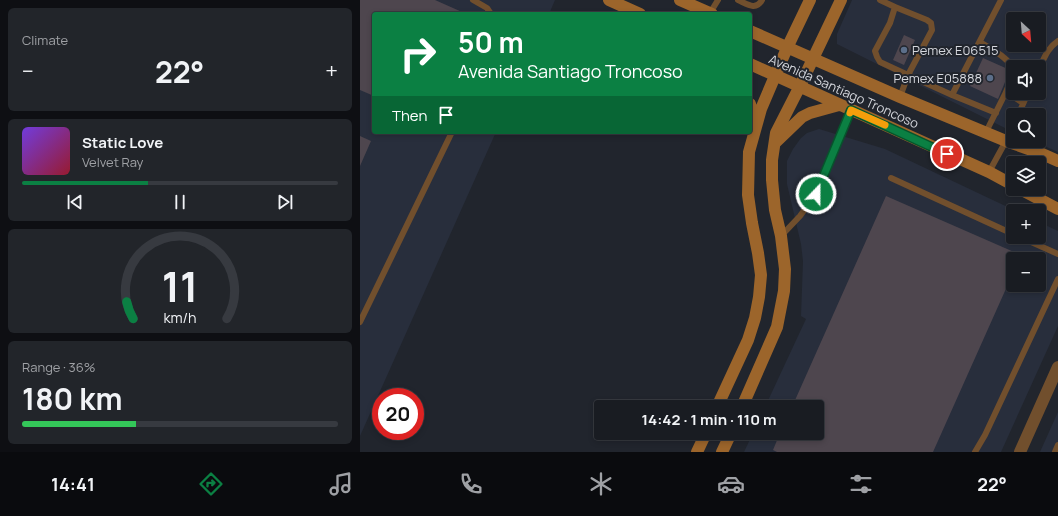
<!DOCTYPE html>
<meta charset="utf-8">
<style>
:root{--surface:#191c22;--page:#22252a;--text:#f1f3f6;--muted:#9fa1a5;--line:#373a40;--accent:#0b8043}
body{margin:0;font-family:Manrope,sans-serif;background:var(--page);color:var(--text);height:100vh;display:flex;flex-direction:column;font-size:15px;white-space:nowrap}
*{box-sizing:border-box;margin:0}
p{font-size:13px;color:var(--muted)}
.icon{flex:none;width:22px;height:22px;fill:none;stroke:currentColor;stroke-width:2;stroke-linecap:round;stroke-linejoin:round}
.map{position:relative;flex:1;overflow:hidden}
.drawer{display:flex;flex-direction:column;gap:8px;padding:8px;background:#0e0f13;width:360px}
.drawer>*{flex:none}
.hud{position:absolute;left:12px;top:12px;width:380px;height:122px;border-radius:4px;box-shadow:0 2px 6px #0003,0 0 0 1px var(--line);background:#0b8043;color:#fff;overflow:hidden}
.needle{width:26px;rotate:154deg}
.controls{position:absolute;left:646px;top:12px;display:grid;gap:8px}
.controls a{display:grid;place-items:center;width:40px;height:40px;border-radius:4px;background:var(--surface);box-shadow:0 2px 6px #0003,0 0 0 1px var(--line);font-size:20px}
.speed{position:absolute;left:12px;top:388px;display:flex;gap:8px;font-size:20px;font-weight:700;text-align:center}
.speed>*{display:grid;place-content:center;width:52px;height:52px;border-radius:50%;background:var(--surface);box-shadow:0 2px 6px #0003,0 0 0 1px var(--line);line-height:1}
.speed .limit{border:6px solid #d22;background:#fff;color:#111}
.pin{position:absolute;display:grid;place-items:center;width:34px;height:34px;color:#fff;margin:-17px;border:2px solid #fff;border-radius:50%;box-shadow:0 1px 4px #0007}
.me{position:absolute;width:44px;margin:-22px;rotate:22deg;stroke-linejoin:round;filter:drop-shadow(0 0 3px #0008)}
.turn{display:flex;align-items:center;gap:14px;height:84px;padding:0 20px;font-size:18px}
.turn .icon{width:52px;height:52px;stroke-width:2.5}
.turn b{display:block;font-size:28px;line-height:34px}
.then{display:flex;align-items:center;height:38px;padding:0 20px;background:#0003;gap:8px;font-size:15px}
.big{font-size:30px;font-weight:700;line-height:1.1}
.drawer .card{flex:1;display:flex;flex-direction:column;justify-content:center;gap:6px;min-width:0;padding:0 14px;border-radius:6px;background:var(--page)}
.drawer .dial{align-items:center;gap:0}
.dial svg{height:104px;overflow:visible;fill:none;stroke:var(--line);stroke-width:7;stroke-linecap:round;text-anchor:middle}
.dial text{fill:var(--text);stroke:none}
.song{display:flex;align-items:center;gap:12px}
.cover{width:48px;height:48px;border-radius:6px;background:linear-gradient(135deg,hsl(260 70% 55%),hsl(350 70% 35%))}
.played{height:4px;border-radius:2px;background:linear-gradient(90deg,var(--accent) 40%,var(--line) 40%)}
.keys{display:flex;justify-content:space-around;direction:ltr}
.heat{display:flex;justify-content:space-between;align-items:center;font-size:22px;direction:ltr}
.charge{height:6px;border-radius:3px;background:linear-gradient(90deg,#34c759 36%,var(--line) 0)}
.trip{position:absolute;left:234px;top:400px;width:230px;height:40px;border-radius:4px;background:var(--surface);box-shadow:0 2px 6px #0003,0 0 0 1px var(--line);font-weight:700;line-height:40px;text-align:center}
.tabs{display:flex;height:64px;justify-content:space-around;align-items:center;background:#0a0b0e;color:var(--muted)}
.tabs .icon{width:28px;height:28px}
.tabs .selected{color:var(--accent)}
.tabs b{font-size:18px;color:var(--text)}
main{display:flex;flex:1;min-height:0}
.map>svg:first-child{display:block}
.built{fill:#282e3c;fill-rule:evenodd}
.building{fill:#4e464e}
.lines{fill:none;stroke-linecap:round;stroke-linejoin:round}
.lane{stroke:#714f2d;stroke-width:6}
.street{stroke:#714f2d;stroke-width:12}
.secondary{stroke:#9c652b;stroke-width:12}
.route-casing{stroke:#07532c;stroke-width:10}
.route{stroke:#0b8043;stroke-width:7}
.slow{stroke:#f59e0b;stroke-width:7}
.service-dot{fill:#5c6f8a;stroke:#21252d;stroke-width:1.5}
.labels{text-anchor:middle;stroke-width:4;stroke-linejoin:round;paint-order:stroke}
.poi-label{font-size:13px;fill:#d6d8de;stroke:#21252d;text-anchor:start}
.street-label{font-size:13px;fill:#d6d8de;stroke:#21252d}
</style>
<main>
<section class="drawer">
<div class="card"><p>Climate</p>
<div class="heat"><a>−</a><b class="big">22°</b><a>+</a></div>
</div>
<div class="card">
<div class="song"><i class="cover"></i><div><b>Static Love</b><p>Velvet Ray</p></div></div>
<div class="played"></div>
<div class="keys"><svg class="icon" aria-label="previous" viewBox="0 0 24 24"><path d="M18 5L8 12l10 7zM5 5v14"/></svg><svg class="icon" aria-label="pause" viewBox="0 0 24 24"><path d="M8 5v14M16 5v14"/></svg><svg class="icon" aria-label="next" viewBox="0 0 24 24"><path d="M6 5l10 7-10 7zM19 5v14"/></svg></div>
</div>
<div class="card dial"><svg viewBox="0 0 100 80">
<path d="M14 69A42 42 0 1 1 86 69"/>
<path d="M14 69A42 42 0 0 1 9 56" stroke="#0b8043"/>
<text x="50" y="56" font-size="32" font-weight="700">11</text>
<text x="50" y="72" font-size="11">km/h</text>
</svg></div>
<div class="card"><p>Range · 36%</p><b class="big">180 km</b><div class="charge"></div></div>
</section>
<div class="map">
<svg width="698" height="452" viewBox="0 0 698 452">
<rect width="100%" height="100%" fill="#21252d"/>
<path class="built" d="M0 0H195L189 14H14V132H136L0 436Z
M492 0H698V152L673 141H679V115H653V132L477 44V34ZM653 19H679V45H653ZM653 67H679V93H653Z
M459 129 525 149 656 211H653V237H679V222L698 231V326L641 452H384L393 433H457V407H405L446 319 441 316 443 261 441 244 427 184V161L433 149 441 138 447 133ZM653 259H679V285H653Z
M698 412V452H680Z"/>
<path class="building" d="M0 0H75L102 12V14H14V96L0 90Z
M544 35 555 40 544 65 533 60Z
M623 58 650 70 638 99 610 86Z
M0 136 11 141 0 166Z
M526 196 661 255 659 259H653V273L573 452H417L413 450 420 433H457V407H432Z"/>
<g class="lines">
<path class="lane" d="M113 0 127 8 131 14
M378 0C387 4 396 11 402 0
M520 0 535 7 530 23 515 51C516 55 517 58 520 62L548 75 572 30 571 23 567 20 535 7
M350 13 358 0
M620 42C630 48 649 58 653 69
M679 69C684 59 687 48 698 41
M646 92 653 75
M592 95 641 0
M540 97 548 75 592 95 636 113
M658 115 668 93
M626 132 646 92 663 103
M629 172 653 128
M531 178 653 234
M421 236 440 216 456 194 491 110
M660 237 698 254
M0 322 92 132
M615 452 625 435 698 279
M695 452 698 445"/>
<path class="street" d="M660 452 698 367"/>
<path class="secondary" d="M249 0 280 14
M320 0 352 14
M390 31 540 97 646 141 680 153 698 161
M390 64 629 172 653 185
M390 104 393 116V126
M416 142 442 117 450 113 479 105
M660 189 698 209
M357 407 388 340 395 318 399 297 401 275 398 253 392 223 388 195 389 152 401 109 427 48 450 0
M382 407 417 327 424 291 425 269 421 236 415 210 412 180V160L416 133 440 86 481 0
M337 452 346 433
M362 452 371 433"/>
</g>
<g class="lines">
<defs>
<path id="route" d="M456 194 491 110 587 154"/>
</defs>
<use href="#route" class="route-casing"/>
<use href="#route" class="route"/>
<path class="slow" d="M490 113 491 110 525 125"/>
</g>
<g class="service-dot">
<circle cx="544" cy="50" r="4"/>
<circle cx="630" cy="78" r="4"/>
</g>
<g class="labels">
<g class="poi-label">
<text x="552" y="55">Pemex E06515</text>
<text x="622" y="83" text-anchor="end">Pemex E05888</text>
</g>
<g class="street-label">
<text transform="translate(484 91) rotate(24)" y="5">Avenida Santiago Troncoso</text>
</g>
</g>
</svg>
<div class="controls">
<a><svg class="needle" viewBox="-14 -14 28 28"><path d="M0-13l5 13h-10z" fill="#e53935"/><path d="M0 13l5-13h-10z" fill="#9fa1a5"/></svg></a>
<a><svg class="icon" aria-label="sound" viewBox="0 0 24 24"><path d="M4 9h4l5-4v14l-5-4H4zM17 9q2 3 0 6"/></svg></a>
<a><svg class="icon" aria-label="search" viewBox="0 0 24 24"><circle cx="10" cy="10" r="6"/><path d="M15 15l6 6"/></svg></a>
<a><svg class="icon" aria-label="layers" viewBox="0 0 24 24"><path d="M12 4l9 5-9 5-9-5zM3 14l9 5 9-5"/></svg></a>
<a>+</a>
<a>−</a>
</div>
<div class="speed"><div class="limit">20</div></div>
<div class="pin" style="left:587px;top:154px;background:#d93025"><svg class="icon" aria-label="arrive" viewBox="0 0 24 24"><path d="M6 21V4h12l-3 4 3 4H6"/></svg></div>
<svg class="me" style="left:456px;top:194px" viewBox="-20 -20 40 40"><circle r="17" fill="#0b8043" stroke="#fff" stroke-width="3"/><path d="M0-11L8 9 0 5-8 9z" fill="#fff"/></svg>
<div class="trip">14:42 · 1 min · 110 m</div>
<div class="hud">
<div class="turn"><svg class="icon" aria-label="right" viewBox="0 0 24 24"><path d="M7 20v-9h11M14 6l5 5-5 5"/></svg><div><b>50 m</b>Avenida Santiago Troncoso</div></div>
<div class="then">Then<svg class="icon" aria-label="arrive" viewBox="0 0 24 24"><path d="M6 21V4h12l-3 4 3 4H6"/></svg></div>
</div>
</div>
</main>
<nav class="tabs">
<b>14:41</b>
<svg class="icon selected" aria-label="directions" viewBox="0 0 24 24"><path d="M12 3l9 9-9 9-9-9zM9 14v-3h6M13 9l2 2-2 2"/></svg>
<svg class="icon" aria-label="music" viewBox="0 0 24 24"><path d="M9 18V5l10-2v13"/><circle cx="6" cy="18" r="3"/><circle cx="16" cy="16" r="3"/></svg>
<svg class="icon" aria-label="phone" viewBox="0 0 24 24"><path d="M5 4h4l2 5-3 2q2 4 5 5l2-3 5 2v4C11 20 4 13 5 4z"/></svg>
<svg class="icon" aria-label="climate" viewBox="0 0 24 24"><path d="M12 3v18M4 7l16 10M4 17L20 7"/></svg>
<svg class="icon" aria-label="car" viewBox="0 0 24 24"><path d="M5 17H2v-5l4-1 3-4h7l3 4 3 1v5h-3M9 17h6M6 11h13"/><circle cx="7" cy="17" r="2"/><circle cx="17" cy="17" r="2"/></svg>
<svg class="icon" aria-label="filters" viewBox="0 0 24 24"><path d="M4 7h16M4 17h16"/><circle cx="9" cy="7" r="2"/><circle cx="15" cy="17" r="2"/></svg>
<b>22°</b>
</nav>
